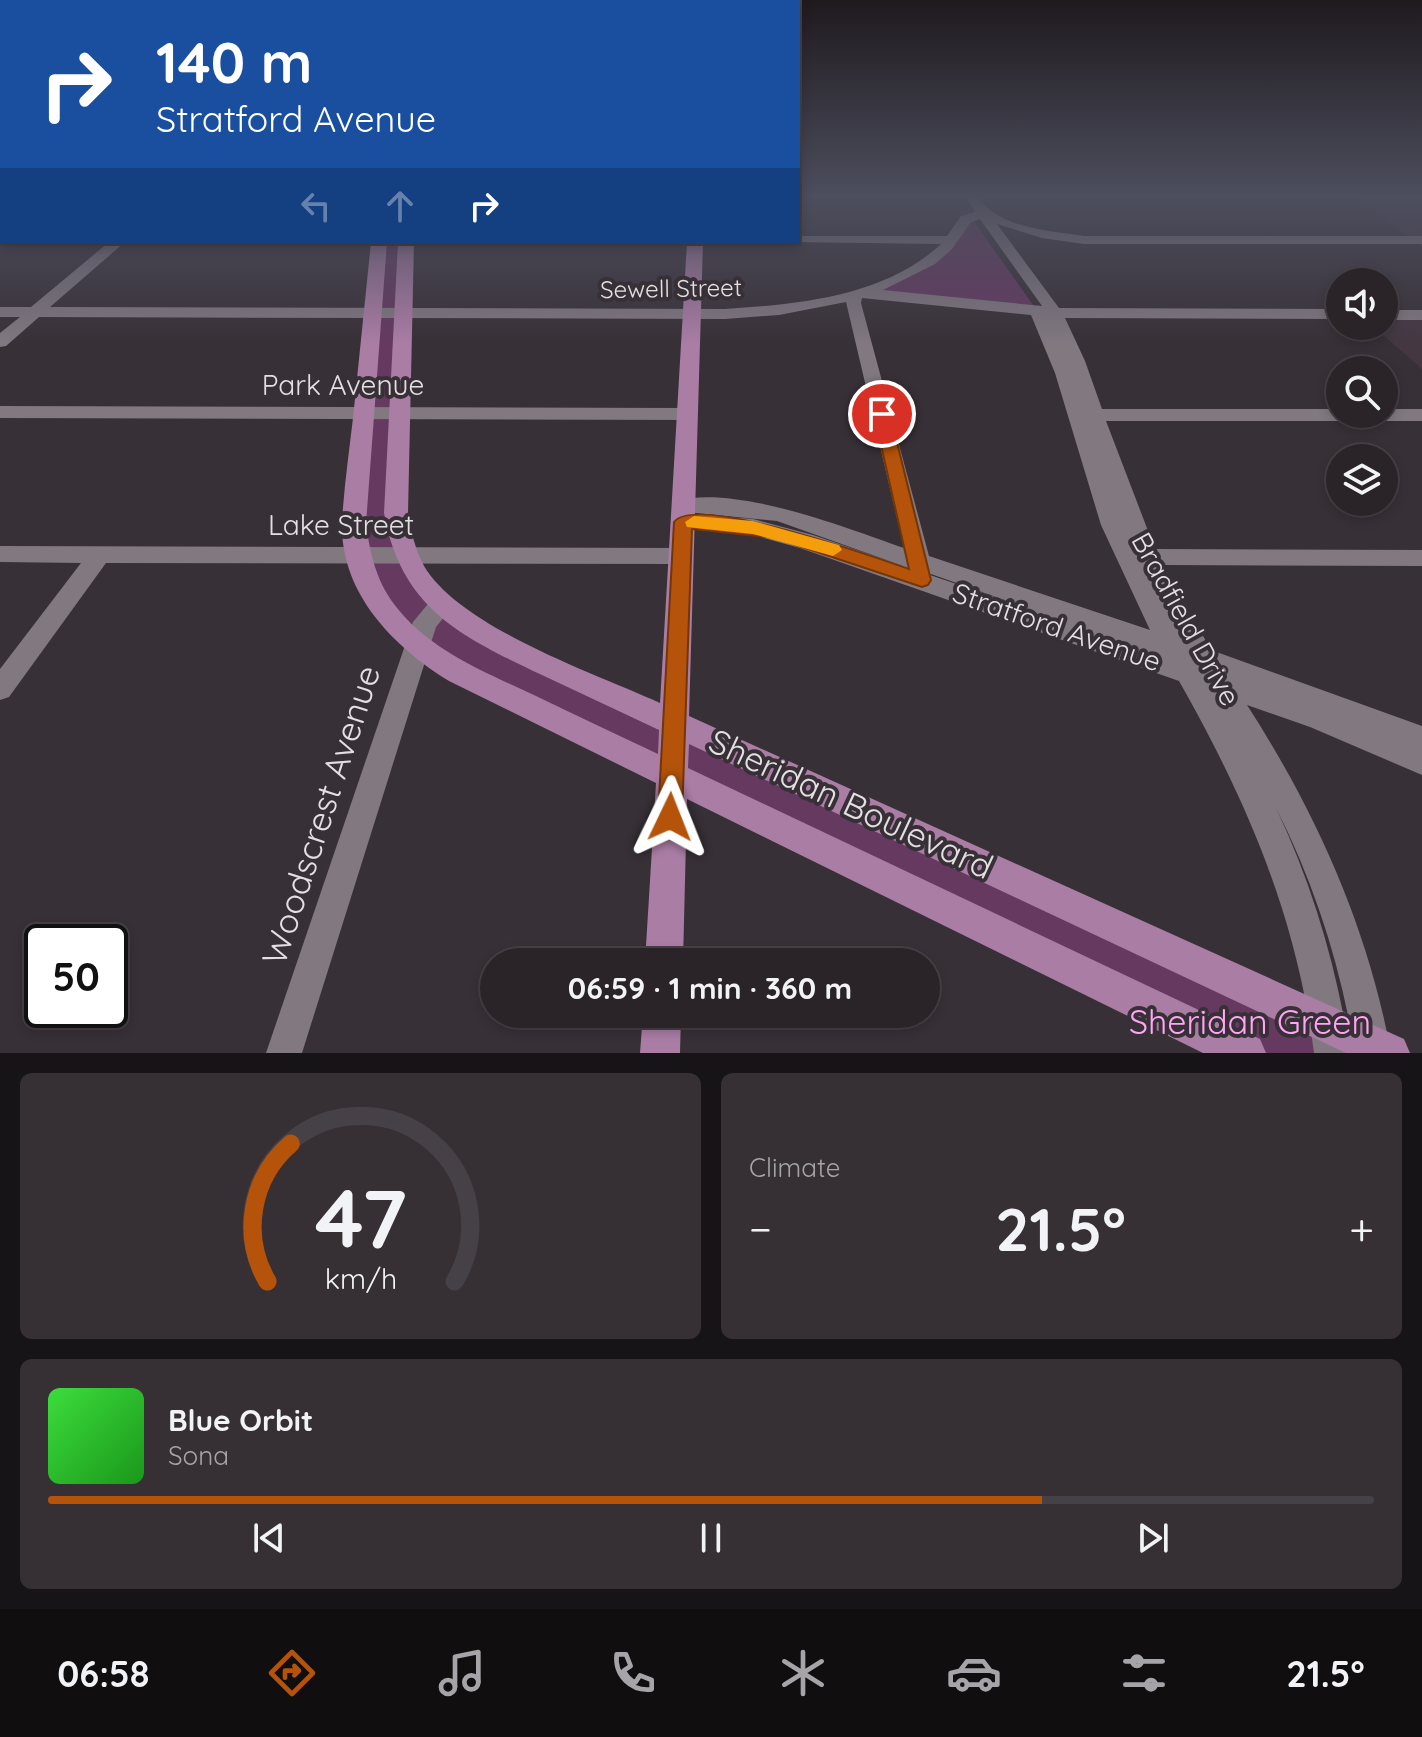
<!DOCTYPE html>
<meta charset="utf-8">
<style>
:root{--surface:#2a2429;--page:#363035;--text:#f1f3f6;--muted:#a5a4a8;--line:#464146;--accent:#b45309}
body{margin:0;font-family:Quicksand,sans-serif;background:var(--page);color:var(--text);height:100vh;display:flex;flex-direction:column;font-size:30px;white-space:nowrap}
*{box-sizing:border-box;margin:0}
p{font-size:26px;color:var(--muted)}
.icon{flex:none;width:44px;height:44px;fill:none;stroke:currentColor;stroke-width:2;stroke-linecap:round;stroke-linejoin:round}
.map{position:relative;height:1053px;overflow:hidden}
.panel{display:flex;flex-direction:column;gap:20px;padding:20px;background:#171417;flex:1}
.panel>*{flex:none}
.top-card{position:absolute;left:0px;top:0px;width:800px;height:244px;box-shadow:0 4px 12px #0003,0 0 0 2px var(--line);background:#1a4fa0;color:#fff;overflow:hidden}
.fabs{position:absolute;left:1326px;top:268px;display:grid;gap:16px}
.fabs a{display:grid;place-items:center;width:72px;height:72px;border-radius:50%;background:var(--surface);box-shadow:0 4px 12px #0003,0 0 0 2px var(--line);font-size:40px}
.speed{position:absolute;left:24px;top:924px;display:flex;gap:16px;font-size:40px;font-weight:700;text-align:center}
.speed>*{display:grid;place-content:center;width:104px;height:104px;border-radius:50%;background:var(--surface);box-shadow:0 4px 12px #0003,0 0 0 2px var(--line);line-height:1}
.speed .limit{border:4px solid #111;border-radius:12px;background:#fff;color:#111}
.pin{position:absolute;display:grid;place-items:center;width:68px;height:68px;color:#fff;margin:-34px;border:4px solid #fff;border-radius:50%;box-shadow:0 2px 8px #0007}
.me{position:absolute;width:88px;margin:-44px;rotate:2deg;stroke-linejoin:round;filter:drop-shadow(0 0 6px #0008)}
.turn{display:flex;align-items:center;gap:28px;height:168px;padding:0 24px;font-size:36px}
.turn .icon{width:104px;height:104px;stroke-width:2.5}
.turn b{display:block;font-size:56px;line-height:68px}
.lanes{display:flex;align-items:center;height:76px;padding:0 24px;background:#0003;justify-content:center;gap:40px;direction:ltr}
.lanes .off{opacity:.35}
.big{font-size:60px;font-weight:800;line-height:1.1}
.panel .tile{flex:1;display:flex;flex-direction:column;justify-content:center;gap:12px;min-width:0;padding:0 28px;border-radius:12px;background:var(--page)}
.panel .dial{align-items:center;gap:0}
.dial svg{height:208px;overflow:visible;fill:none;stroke:var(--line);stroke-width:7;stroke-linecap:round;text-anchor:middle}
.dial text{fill:var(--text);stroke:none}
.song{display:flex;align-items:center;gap:24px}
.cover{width:96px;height:96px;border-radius:12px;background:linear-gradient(135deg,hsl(120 70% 55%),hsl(120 70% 35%))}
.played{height:8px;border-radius:4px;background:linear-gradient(90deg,var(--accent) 75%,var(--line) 75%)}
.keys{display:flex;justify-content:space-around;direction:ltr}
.heat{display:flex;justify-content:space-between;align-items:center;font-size:44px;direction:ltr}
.panel .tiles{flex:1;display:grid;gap:20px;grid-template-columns:1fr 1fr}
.tile:last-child{grid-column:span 2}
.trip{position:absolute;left:480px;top:948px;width:460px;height:80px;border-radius:40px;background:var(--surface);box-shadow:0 4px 12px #0003,0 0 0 2px var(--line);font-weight:800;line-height:80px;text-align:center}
.dock{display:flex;height:128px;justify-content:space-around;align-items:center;background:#110e10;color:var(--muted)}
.dock .icon{width:56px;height:56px}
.dock .on{color:var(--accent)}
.dock b{font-size:36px;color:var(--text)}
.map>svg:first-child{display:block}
.built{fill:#443742}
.green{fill:#653960}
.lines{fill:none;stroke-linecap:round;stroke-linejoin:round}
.minor{fill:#817880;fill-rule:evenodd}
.major{fill:#aa7da5;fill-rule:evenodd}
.route{fill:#b45309;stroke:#753606;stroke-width:2}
.slow{fill:#f59e0b}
.labels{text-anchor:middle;stroke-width:8;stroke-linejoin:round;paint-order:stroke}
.far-street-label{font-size:24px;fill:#e4dfe3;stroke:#383037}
.street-label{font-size:28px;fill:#e4dfe3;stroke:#383037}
.near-street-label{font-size:34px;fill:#e4dfe3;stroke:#383037}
.near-park-label{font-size:34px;fill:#ffa5f4;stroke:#383037}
</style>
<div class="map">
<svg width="1422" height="1053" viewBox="0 0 1422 1053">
<rect width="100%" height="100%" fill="#383037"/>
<path class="built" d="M1354 198H1422V247L1371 210Z
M1384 315H1422V369L1373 326H1384Z"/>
<path class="green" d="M970 216 1038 312 872 293 916 269Z
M379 242H406L396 513 441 606 1390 1053H1246L401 634 354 524Z"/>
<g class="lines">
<path class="minor" d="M967 198H979C999 228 1050 231 1084 236H1422V244H1084L1042 238 997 224 1059 308 1340 309V319L1065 318 1085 361 1102 409H1340V414H1384V409H1422V421H1106L1155 549 1422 550V566L1163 565 1211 650 1422 726V775L1310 727 1247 705C1316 812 1368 927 1391 1053H1355C1341 967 1315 885 1276 808 1313 886 1337 968 1350 1053H1314C1296 915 1247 801 1179 681L800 548 753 535 675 527 672 522 675 517 683 514 753 519 813 535 909 568 777 521 676 511 673 506 676 501C736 484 846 528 904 548L846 302 779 315 725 319 39 317 6 346 0 347V333L20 317H0V307H31L109 242H125L50 307 725 309C799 304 884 297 941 244L792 242H798V236H947L961 216 975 212ZM980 219 1042 306 883 290 935 264 952 249 971 222ZM862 298 1031 315 1055 373 1101 525 1150 630 929 556 861 303ZM931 574 1024 607 930 575Z
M0 234H2L3 242H0Z
M1384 310H1422V320H1384Z
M0 406 687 408 696 414 687 420 0 418Z
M0 546 682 548 690 550 693 556 690 562 682 564 106 563 9 697 0 700V669L81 563 0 562Z
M441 597 450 599 453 606 436 627 302 1053H266L413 622 432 599Z"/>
<path class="major" d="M371 242H387L366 524C370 553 376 580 394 604 428 650 485 672 536 696 576 715 617 735 658 754L659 730C620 712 581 693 542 675 462 637 401 609 384 513L398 242H414L408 513C411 531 415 549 424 566 461 628 594 673 660 703L687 242H703L689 716 1404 1039 1410 1053H1346L689 744 688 768 1260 1039 1266 1053H1203L687 799 683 962H645L656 783 449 681C393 646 340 593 342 522 344 487 349 452 353 418 359 359 365 301 371 242Z
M643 1014H681L680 1053H640Z"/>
</g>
<linearGradient id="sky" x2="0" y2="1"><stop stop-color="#1f1a1e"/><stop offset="0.57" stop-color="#4d4e5e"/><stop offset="1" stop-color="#4d4e5e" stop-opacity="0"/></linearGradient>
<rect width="1422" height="345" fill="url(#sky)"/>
<path class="route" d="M882 409 890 414 931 580 928 585 922 587 775 538 692 529 682 817 679 826 670 829 661 826 658 817 674 522C697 493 874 557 909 569L874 414Z"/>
<path class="slow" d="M694 516 753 521 839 545 842 550 833 556 753 534 687 527 685 522Z"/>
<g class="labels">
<g class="far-street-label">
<text transform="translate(671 289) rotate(-1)" y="8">Sewell Street</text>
</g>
<g class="street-label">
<text x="343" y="395">Park Avenue</text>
<text x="341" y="535">Lake Street</text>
<text transform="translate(1186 619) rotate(61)" y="10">Bradfield Drive</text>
<text transform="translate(1057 627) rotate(19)" y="10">Stratford Avenue</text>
</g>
<g class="near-street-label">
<text transform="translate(851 804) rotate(25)" y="12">Sheridan Boulevard</text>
<text transform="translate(321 815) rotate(-72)" y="12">Woodscrest Avenue</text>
</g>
<g class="near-park-label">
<text x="1250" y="1034">Sheridan Green</text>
</g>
</g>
</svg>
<div class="fabs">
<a><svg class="icon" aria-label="sound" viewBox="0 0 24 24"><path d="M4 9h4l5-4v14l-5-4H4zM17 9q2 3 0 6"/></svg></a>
<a><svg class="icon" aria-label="search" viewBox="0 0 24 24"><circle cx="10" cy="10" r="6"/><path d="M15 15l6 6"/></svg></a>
<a><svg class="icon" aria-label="layers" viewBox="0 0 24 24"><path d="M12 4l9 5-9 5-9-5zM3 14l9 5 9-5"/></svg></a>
</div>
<div class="speed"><div class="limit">50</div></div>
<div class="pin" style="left:882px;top:414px;background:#d93025"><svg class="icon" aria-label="arrive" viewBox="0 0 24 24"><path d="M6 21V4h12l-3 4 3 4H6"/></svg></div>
<svg class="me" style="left:670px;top:817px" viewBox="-20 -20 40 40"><path d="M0-17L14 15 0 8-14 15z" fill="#b45309" stroke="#fff" stroke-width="4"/></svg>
<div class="trip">06:59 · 1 min · 360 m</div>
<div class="top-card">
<div class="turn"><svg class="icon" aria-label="right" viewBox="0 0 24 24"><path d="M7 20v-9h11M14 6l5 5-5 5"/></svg><div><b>140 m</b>Stratford Avenue</div></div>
<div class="lanes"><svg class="icon off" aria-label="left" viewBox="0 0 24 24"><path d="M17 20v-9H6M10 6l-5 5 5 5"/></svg><svg class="icon off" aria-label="ahead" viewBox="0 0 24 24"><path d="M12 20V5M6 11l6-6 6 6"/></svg><svg class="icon" aria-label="right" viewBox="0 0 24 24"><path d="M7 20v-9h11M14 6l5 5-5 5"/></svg></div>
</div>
</div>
<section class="panel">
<div class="tiles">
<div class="tile dial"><svg viewBox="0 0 100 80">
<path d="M14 69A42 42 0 1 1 86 69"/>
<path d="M14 69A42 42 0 0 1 23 16" stroke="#b45309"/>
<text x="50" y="56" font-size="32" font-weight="700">47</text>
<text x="50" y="72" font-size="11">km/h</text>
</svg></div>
<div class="tile"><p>Climate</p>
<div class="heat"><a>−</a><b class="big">21.5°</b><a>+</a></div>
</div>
<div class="tile">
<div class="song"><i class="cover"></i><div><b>Blue Orbit</b><p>Sona</p></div></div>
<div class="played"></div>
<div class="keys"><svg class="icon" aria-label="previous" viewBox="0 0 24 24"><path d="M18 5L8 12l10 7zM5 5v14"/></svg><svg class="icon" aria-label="pause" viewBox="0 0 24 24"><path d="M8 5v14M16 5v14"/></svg><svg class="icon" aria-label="next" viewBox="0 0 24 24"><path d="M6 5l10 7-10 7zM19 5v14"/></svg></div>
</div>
</div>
</section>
<nav class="dock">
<b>06:58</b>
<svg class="icon on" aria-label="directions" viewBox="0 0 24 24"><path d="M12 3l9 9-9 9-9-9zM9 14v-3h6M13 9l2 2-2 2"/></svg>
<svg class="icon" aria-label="music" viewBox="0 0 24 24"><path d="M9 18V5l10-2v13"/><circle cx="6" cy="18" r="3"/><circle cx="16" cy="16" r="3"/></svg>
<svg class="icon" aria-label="phone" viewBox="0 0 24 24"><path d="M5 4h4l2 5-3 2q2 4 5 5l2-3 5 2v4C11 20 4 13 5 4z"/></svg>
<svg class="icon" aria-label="climate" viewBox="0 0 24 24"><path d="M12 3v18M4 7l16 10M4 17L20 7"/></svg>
<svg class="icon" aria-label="car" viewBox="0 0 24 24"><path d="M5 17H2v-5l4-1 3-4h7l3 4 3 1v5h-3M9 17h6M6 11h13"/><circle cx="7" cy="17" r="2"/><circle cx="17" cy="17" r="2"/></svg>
<svg class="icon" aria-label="filters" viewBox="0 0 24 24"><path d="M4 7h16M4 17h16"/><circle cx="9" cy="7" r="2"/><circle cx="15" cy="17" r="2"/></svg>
<b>21.5°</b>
</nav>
